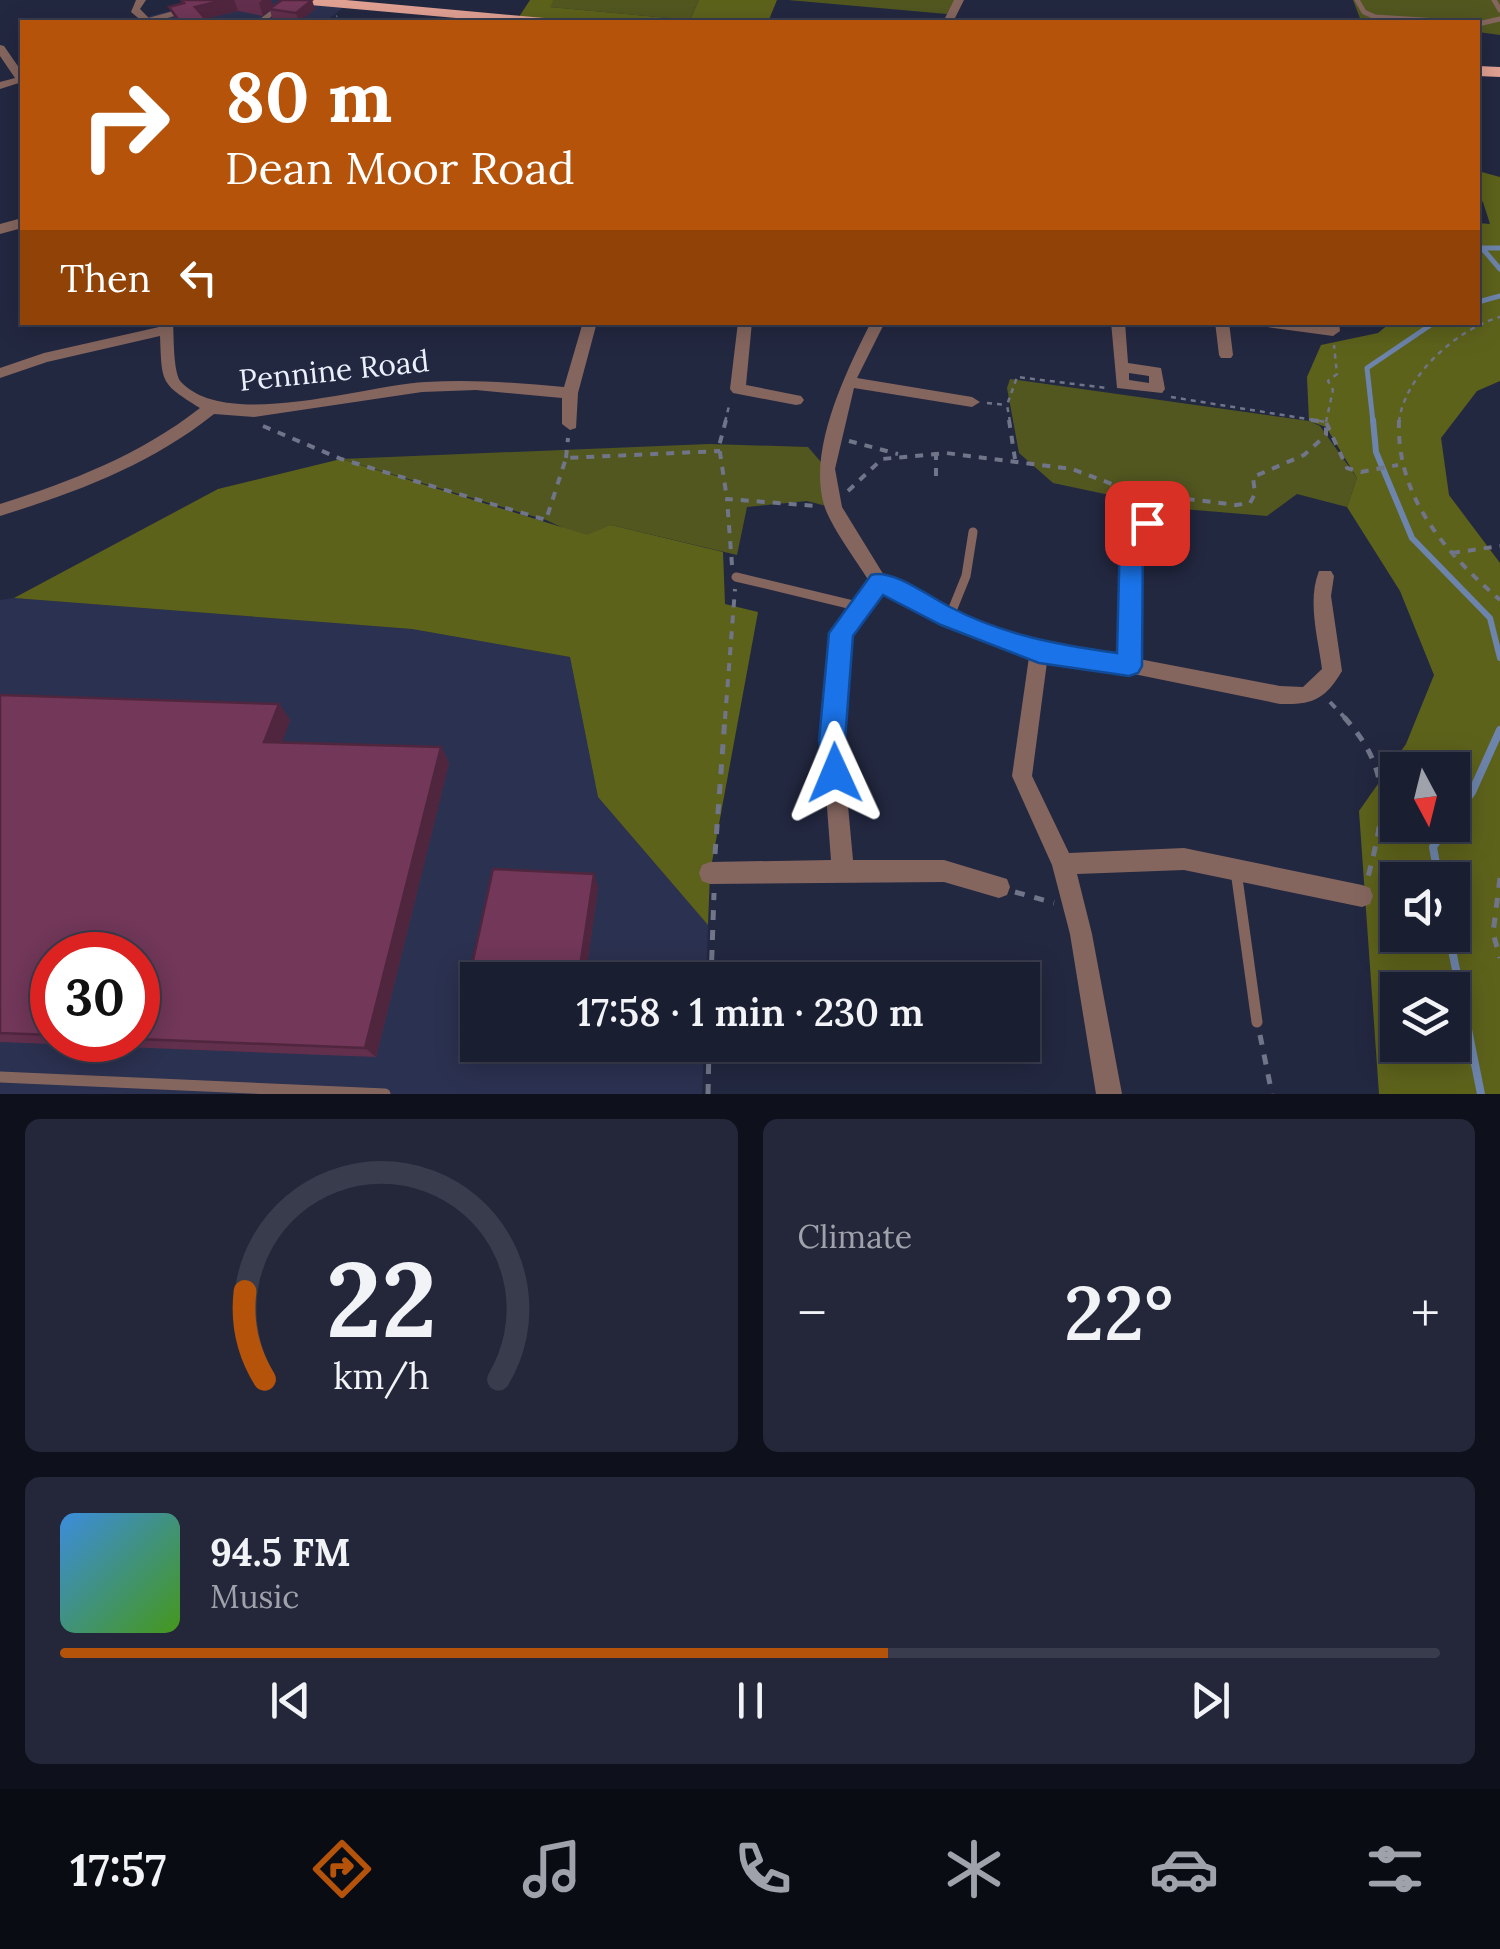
<!DOCTYPE html>
<meta charset="utf-8">
<style>
:root{--surface:#1a1e31;--page:#232739;--text:#f1f3f6;--muted:#9fa2ab;--line:#383c4d;--accent:#b45309}
body{margin:0;font-family:Lora,serif;background:var(--page);color:var(--text);height:100vh;display:flex;flex-direction:column;font-size:38px;white-space:nowrap}
*{box-sizing:border-box;margin:0}
p{font-size:32px;color:var(--muted)}
.icon{flex:none;width:55px;height:55px;fill:none;stroke:currentColor;stroke-width:2;stroke-linecap:round;stroke-linejoin:round}
.map{position:relative;height:1094px;overflow:hidden}
.drawer{display:flex;flex-direction:column;gap:25px;padding:25px;background:#0e101b;flex:1}
.drawer>*{flex:none}
.top-card{position:absolute;left:20px;top:20px;width:1460px;height:305px;border-radius:0px;box-shadow:0 5px 25px #0003,0 0 0 2px var(--line);background:#b45309;color:#fff;overflow:hidden}
.needle{width:65px;rotate:173deg}
.buttons{position:absolute;left:1380px;top:752px;display:grid;gap:20px}
.buttons a{display:grid;place-items:center;width:90px;height:90px;border-radius:0px;background:var(--surface);box-shadow:0 5px 25px #0003,0 0 0 2px var(--line);font-size:50px}
.speed{position:absolute;left:30px;top:932px;display:flex;gap:20px;font-size:50px;font-weight:700;text-align:center}
.speed>*{display:grid;place-content:center;width:130px;height:130px;border-radius:50%;background:var(--surface);box-shadow:0 5px 25px #0003,0 0 0 2px var(--line);line-height:1}
.speed .limit{border:15px solid #d22;background:#fff;color:#111}
.pin{position:absolute;display:grid;place-items:center;width:85px;height:85px;color:#fff;margin:-42px;border-radius:20px;box-shadow:0 5px 15px #0006}
.me{position:absolute;width:110px;margin:-55px;rotate:359deg;stroke-linejoin:round;filter:drop-shadow(0 0 8px #0008)}
.turn{display:flex;align-items:center;gap:35px;height:210px;padding:0 40px;font-size:45px}
.turn .icon{width:130px;height:130px;stroke-width:2.5}
.turn b{display:block;font-size:70px;line-height:85px}
.then{display:flex;align-items:center;height:95px;padding:0 40px;background:#0003;gap:20px;font-size:38px}
.big{font-size:75px;font-weight:600;line-height:1.1}
.drawer .card{flex:1;display:flex;flex-direction:column;justify-content:center;gap:15px;min-width:0;padding:0 35px;border-radius:15px;background:var(--page)}
.drawer .dial{align-items:center;gap:0}
.dial svg{height:260px;overflow:visible;fill:none;stroke:var(--line);stroke-width:7;stroke-linecap:round;text-anchor:middle}
.dial text{fill:var(--text);stroke:none}
.song{display:flex;align-items:center;gap:30px}
.cover{width:120px;height:120px;border-radius:15px;background:linear-gradient(135deg,hsl(210 70% 55%),hsl(100 70% 35%))}
.played{height:10px;border-radius:5px;background:linear-gradient(90deg,var(--accent) 60%,var(--line) 60%)}
.keys{display:flex;justify-content:space-around;direction:ltr}
.heat{display:flex;justify-content:space-between;align-items:center;font-size:55px;direction:ltr}
.drawer .tiles{flex:1;display:grid;gap:25px;grid-template-columns:1fr 1fr}
.card:last-child{grid-column:span 2}
.trip{position:absolute;left:460px;top:962px;width:580px;height:100px;border-radius:0px;background:var(--surface);box-shadow:0 5px 25px #0003,0 0 0 2px var(--line);font-weight:600;line-height:100px;text-align:center}
.tabs{display:flex;height:160px;justify-content:space-around;align-items:center;background:#0a0c14;color:var(--muted)}
.tabs .icon{width:70px;height:70px}
.tabs .active{color:var(--accent)}
.tabs b{font-size:45px;color:var(--text)}
.map>svg:first-child{display:block}
.built{fill:#2b3150;fill-rule:evenodd}
.green{fill:#525720}
.forest{fill:#5d621b;fill-rule:evenodd}
.lines{fill:none;stroke-linecap:round;stroke-linejoin:round}
.stream-far2{stroke:#6d84ac;stroke-width:5}
.stream-far1{stroke:#6d84ac;stroke-width:6}
.stream{stroke:#6d84ac;stroke-width:8}
.path-far2{stroke:#707589;stroke-width:2.5;stroke-dasharray:5 5;stroke-linecap:butt}
.path-far1{stroke:#707589;stroke-width:4;stroke-dasharray:8 8;stroke-linecap:butt}
.path{stroke:#707589;stroke-width:5;stroke-dasharray:10 10;stroke-linecap:butt}
.service-far2{stroke:#85665f;stroke-width:5}
.service-far1{stroke:#85665f;stroke-width:9}
.service{stroke:#85665f;stroke-width:11}
.minor{fill:#85665f;fill-rule:evenodd}
.tertiary{fill:#85665f;fill-rule:evenodd}
.primary{fill:#e1a193;fill-rule:evenodd}
.wall{fill:#622f4d;fill-rule:evenodd}
.shaded-wall{fill:#50263e}
.building{fill:#723759;stroke:#50263e;stroke-width:2.5}
.route{fill:#1a73e8;stroke:#114b97;stroke-width:2.5}
.labels{text-anchor:middle;stroke-width:9;stroke-linejoin:round;paint-order:stroke}
.street-label{font-size:30px;fill:#ecf0fd;stroke:#232841}
</style>
<div class="map">
<svg width="1500" height="1094" viewBox="0 0 1500 1094">
<rect width="100%" height="100%" fill="#232841"/>
<path class="built" d="M214 0H299L345 6 325 22H153L149 16Z
M14 598 412 629 570 657 598 797 708 925 706 980H478V1045H704L702 1094H0V600ZM52 955H138V1040H52Z"/>
<path class="green" d="M554 0H699L690 20 549 7Z
M788 0H955L947 14Z
M1353 0H1500V35L1478 32V22L1361 21Z
M1010 379 1309 421 1320 426 1357 478 1347 507 1297 494 1267 516 1171 508 1053 483 1019 453 1007 388Z
M709 444 808 447 827 469 834 508 807 501 747 507 737 555 611 525 587 539 546 520 341 459Z"/>
<path class="forest" d="M530 0H554L550 7 690 20 699 0H777L768 22 517 20Z
M1478 171 1500 177V381L1477 391 1441 438 1449 495 1500 563V1094H1379L1359 811 1406 744 1434 675 1400 591 1347 507 1357 478 1326 427 1309 421 1307 377 1321 345 1378 333 1390 323 1478 322V223L1490 224 1483 202 1478 198ZM1398 770H1452V825H1398ZM1398 880H1452V935H1398ZM1398 990H1452V1045H1398Z
M341 459 587 535 611 525 723 552 725 604 758 612 710 873 708 925 598 797 570 657 412 629 14 598 218 489Z"/>
<g class="lines">
<path class="stream-far2" d="M1500 248H1482L1500 269
M1478 302 1500 296
M1373 422 1367 368 1435 322"/>
<path class="stream-far1" d="M1373 420 1376 452 1412 538 1490 618 1500 658"/>
<path class="stream" d="M1452 819 1472 792 1500 730
M1439 880 1433 847 1448 825
M1449 935 1481 1094"/>
<path class="path-far2" d="M558 21 576 22
M328 22 337 16
M1171 397 1326 422
M987 403 1007 405
M725 422 729 406
M1010 422 1007 405 1017 377 1107 388
M1326 422 1333 390 1328 381 1337 374 1334 345
M1399 422C1404 376 1457 329 1500 317"/>
<path class="path-far1" d="M726 420 719 446 727 499
M1009 420 1015 459
M1311 420 1326 422 1347 468 1361 472 1398 465
M1399 420C1396 497 1445 552 1500 600
M263 426 341 459 546 520 566 458 720 451
M849 441 898 454
M936 452V483
M566 458 568 438
M848 491 882 459 946 453 1072 469 1136 493 1150 509
M1139 493 1236 505 1250 503 1255 494 1253 477 1304 455 1326 435V420
M1452 553 1500 546
M732 565 727 499 816 506
M1330 702 1346 719
M725 719 735 589"/>
<path class="path" d="M1344 717C1393 771 1385 811 1368 877
M715 854 725 717
M1500 878 1493 933 1500 958
M1015 892 1054 903
M711 980 714 893
M1260 1035 1272 1094
M708 1094 709 1045"/>
<path class="service-far2" d="M1357 0 1364 12 1375 17 1455 22
M1494 0 1500 10
M147 21 183 11
M260 22 289 0
M1478 24 1500 19"/>
<path class="service-far1" d="M736 577 861 607
M949 618 966 576 973 532"/>
<path class="service" d="M1236 871 1257 1022
M0 1077 385 1094"/>
<path class="minor" d="M136 0H146L140 9 153 22H143L131 12Z
M954 0H964L953 22H943Z
M0 45 4 46 22 72V82L0 89V82L15 78 0 56Z
M159 322H173C174 336 173 373 181 382 227 431 365 385 426 382 473 379 518 383 564 387L583 322H597L578 393 576 428 570 430 562 424V398L476 390 422 392 254 417 214 414C150 465 77 492 0 516V504C72 481 140 455 200 408 160 383 162 383 160 336L47 362 0 378V368L44 353 159 327Z
M738 322H752L746 385 801 396 804 400 801 404 796 405 733 393 730 389Z
M871 322H885L857 378 972 397 980 402 972 407 854 388 835 469 842 507 885 577 956 613 1040 645 1120 656 1123 536 1141 518 1147 516 1156 523 1141 539 1139 659 1280 686 1303 687 1322 669C1318 638 1307 601 1319 571H1331L1334 576 1331 596 1342 671C1325 700 1312 705 1280 704L1129 673 1047 662 1032 776 1069 853 1184 848 1362 885 1370 888 1373 896 1370 904 1362 907 1184 870 1077 874 1092 934 1122 1094H1096L1070 934 1052 865 1012 776 1029 657 942 623 882 592 851 635 842 741 853 860H944L1007 879 1010 887 1007 895 999 898 944 882 710 884 702 881 699 873 702 865 710 862 831 860 822 741 833 633 869 581C856 560 834 531 825 508 806 452 846 372 871 322Z
M1111 322H1125L1128 363 1161 368 1165 389 1162 393 1117 388ZM1129 373 1149 376V383L1129 380Z
M1215 322H1229L1233 355 1231 358H1221L1219 355Z
M1260 322 1325 325V322H1339L1340 331 1333 336 1267 327Z"/>
<path class="tertiary" d="M22 218V228L0 234V224Z"/>
<path class="primary" d="M292 0H346L544 18 551 22H501L299 4Z
M1478 66 1500 67V77L1478 76Z"/>
</g>
<path class="wall" d="M184 0H271L273 6 315 9 299 22 272 18 270 10 263 16 238 11 205 19 208 22H177L169 7 183 3 182 1Z
M0 695 279 704 290 720 282 742 441 747 449 763 376 1057 0 1042ZM52 955H138V1040H52Z
M493 869 594 874 598 887 585 980H478V1036L468 1035 459 1025Z"/>
<path class="shaded-wall" d="M224 0H234L238 11 200 20 195 7Z
M262 0H271L273 7 263 16 259 3Z
M312 0 315 9 299 22 296 13Z
M279 704 290 720 277 757 264 742Z
M441 747 449 763 376 1057 365 1048Z
M594 874 598 887 585 980H578Z"/>
<path class="building" d="M184 0H224L195 7 208 22H180L169 7 184 3 182 1Z
M282 0H312L296 13 269 9Z
M0 695 279 704 264 742 441 747 365 1048 138 1039V955H52V1035L0 1033Z
M493 869 594 874 578 980H478V1026L459 1025Z"/>
<path class="route" d="M1147 515 1158 523 1143 539 1142 666 1138 673 1129 676 1039 663 941 625 883 595 853 636 845 741 848 773 844 782 835 786 826 782 819 741 829 633 871 575C892 568 930 597 950 607 1003 635 1059 645 1117 653L1120 536Z"/>
<g class="labels">
<g class="street-label">
<text transform="translate(334 371) rotate(-6)" y="10">Pennine Road</text>
</g>
</g>
</svg>
<div class="buttons">
<a><svg class="needle" viewBox="-14 -14 28 28"><path d="M0-13l5 13h-10z" fill="#e53935"/><path d="M0 13l5-13h-10z" fill="#9fa2ab"/></svg></a>
<a><svg class="icon" aria-label="sound" viewBox="0 0 24 24"><path d="M4 9h4l5-4v14l-5-4H4zM17 9q2 3 0 6"/></svg></a>
<a><svg class="icon" aria-label="layers" viewBox="0 0 24 24"><path d="M12 4l9 5-9 5-9-5zM3 14l9 5 9-5"/></svg></a>
</div>
<div class="speed"><div class="limit">30</div></div>
<div class="pin" style="left:1147px;top:523px;background:#d93025"><svg class="icon" aria-label="arrive" viewBox="0 0 24 24"><path d="M6 21V4h12l-3 4 3 4H6"/></svg></div>
<svg class="me" style="left:835px;top:773px" viewBox="-20 -20 40 40"><path d="M0-17L14 15 0 8-14 15z" fill="#1a73e8" stroke="#fff" stroke-width="4"/></svg>
<div class="trip">17:58 · 1 min · 230 m</div>
<div class="top-card">
<div class="turn"><svg class="icon" aria-label="right" viewBox="0 0 24 24"><path d="M7 20v-9h11M14 6l5 5-5 5"/></svg><div><b>80 m</b>Dean Moor Road</div></div>
<div class="then">Then<svg class="icon" aria-label="left" viewBox="0 0 24 24"><path d="M17 20v-9H6M10 6l-5 5 5 5"/></svg></div>
</div>
</div>
<section class="drawer">
<div class="tiles">
<div class="card dial"><svg viewBox="0 0 100 80">
<path d="M14 69A42 42 0 1 1 86 69"/>
<path d="M14 69A42 42 0 0 1 8 42" stroke="#b45309"/>
<text x="50" y="56" font-size="32" font-weight="700">22</text>
<text x="50" y="72" font-size="11">km/h</text>
</svg></div>
<div class="card"><p>Climate</p>
<div class="heat"><a>−</a><b class="big">22°</b><a>+</a></div>
</div>
<div class="card">
<div class="song"><i class="cover"></i><div><b>94.5 FM</b><p>Music</p></div></div>
<div class="played"></div>
<div class="keys"><svg class="icon" aria-label="previous" viewBox="0 0 24 24"><path d="M18 5L8 12l10 7zM5 5v14"/></svg><svg class="icon" aria-label="pause" viewBox="0 0 24 24"><path d="M8 5v14M16 5v14"/></svg><svg class="icon" aria-label="next" viewBox="0 0 24 24"><path d="M6 5l10 7-10 7zM19 5v14"/></svg></div>
</div>
</div>
</section>
<nav class="tabs">
<b>17:57</b>
<svg class="icon active" aria-label="directions" viewBox="0 0 24 24"><path d="M12 3l9 9-9 9-9-9zM9 14v-3h6M13 9l2 2-2 2"/></svg>
<svg class="icon" aria-label="music" viewBox="0 0 24 24"><path d="M9 18V5l10-2v13"/><circle cx="6" cy="18" r="3"/><circle cx="16" cy="16" r="3"/></svg>
<svg class="icon" aria-label="phone" viewBox="0 0 24 24"><path d="M5 4h4l2 5-3 2q2 4 5 5l2-3 5 2v4C11 20 4 13 5 4z"/></svg>
<svg class="icon" aria-label="climate" viewBox="0 0 24 24"><path d="M12 3v18M4 7l16 10M4 17L20 7"/></svg>
<svg class="icon" aria-label="car" viewBox="0 0 24 24"><path d="M5 17H2v-5l4-1 3-4h7l3 4 3 1v5h-3M9 17h6M6 11h13"/><circle cx="7" cy="17" r="2"/><circle cx="17" cy="17" r="2"/></svg>
<svg class="icon" aria-label="filters" viewBox="0 0 24 24"><path d="M4 7h16M4 17h16"/><circle cx="9" cy="7" r="2"/><circle cx="15" cy="17" r="2"/></svg>
</nav>
